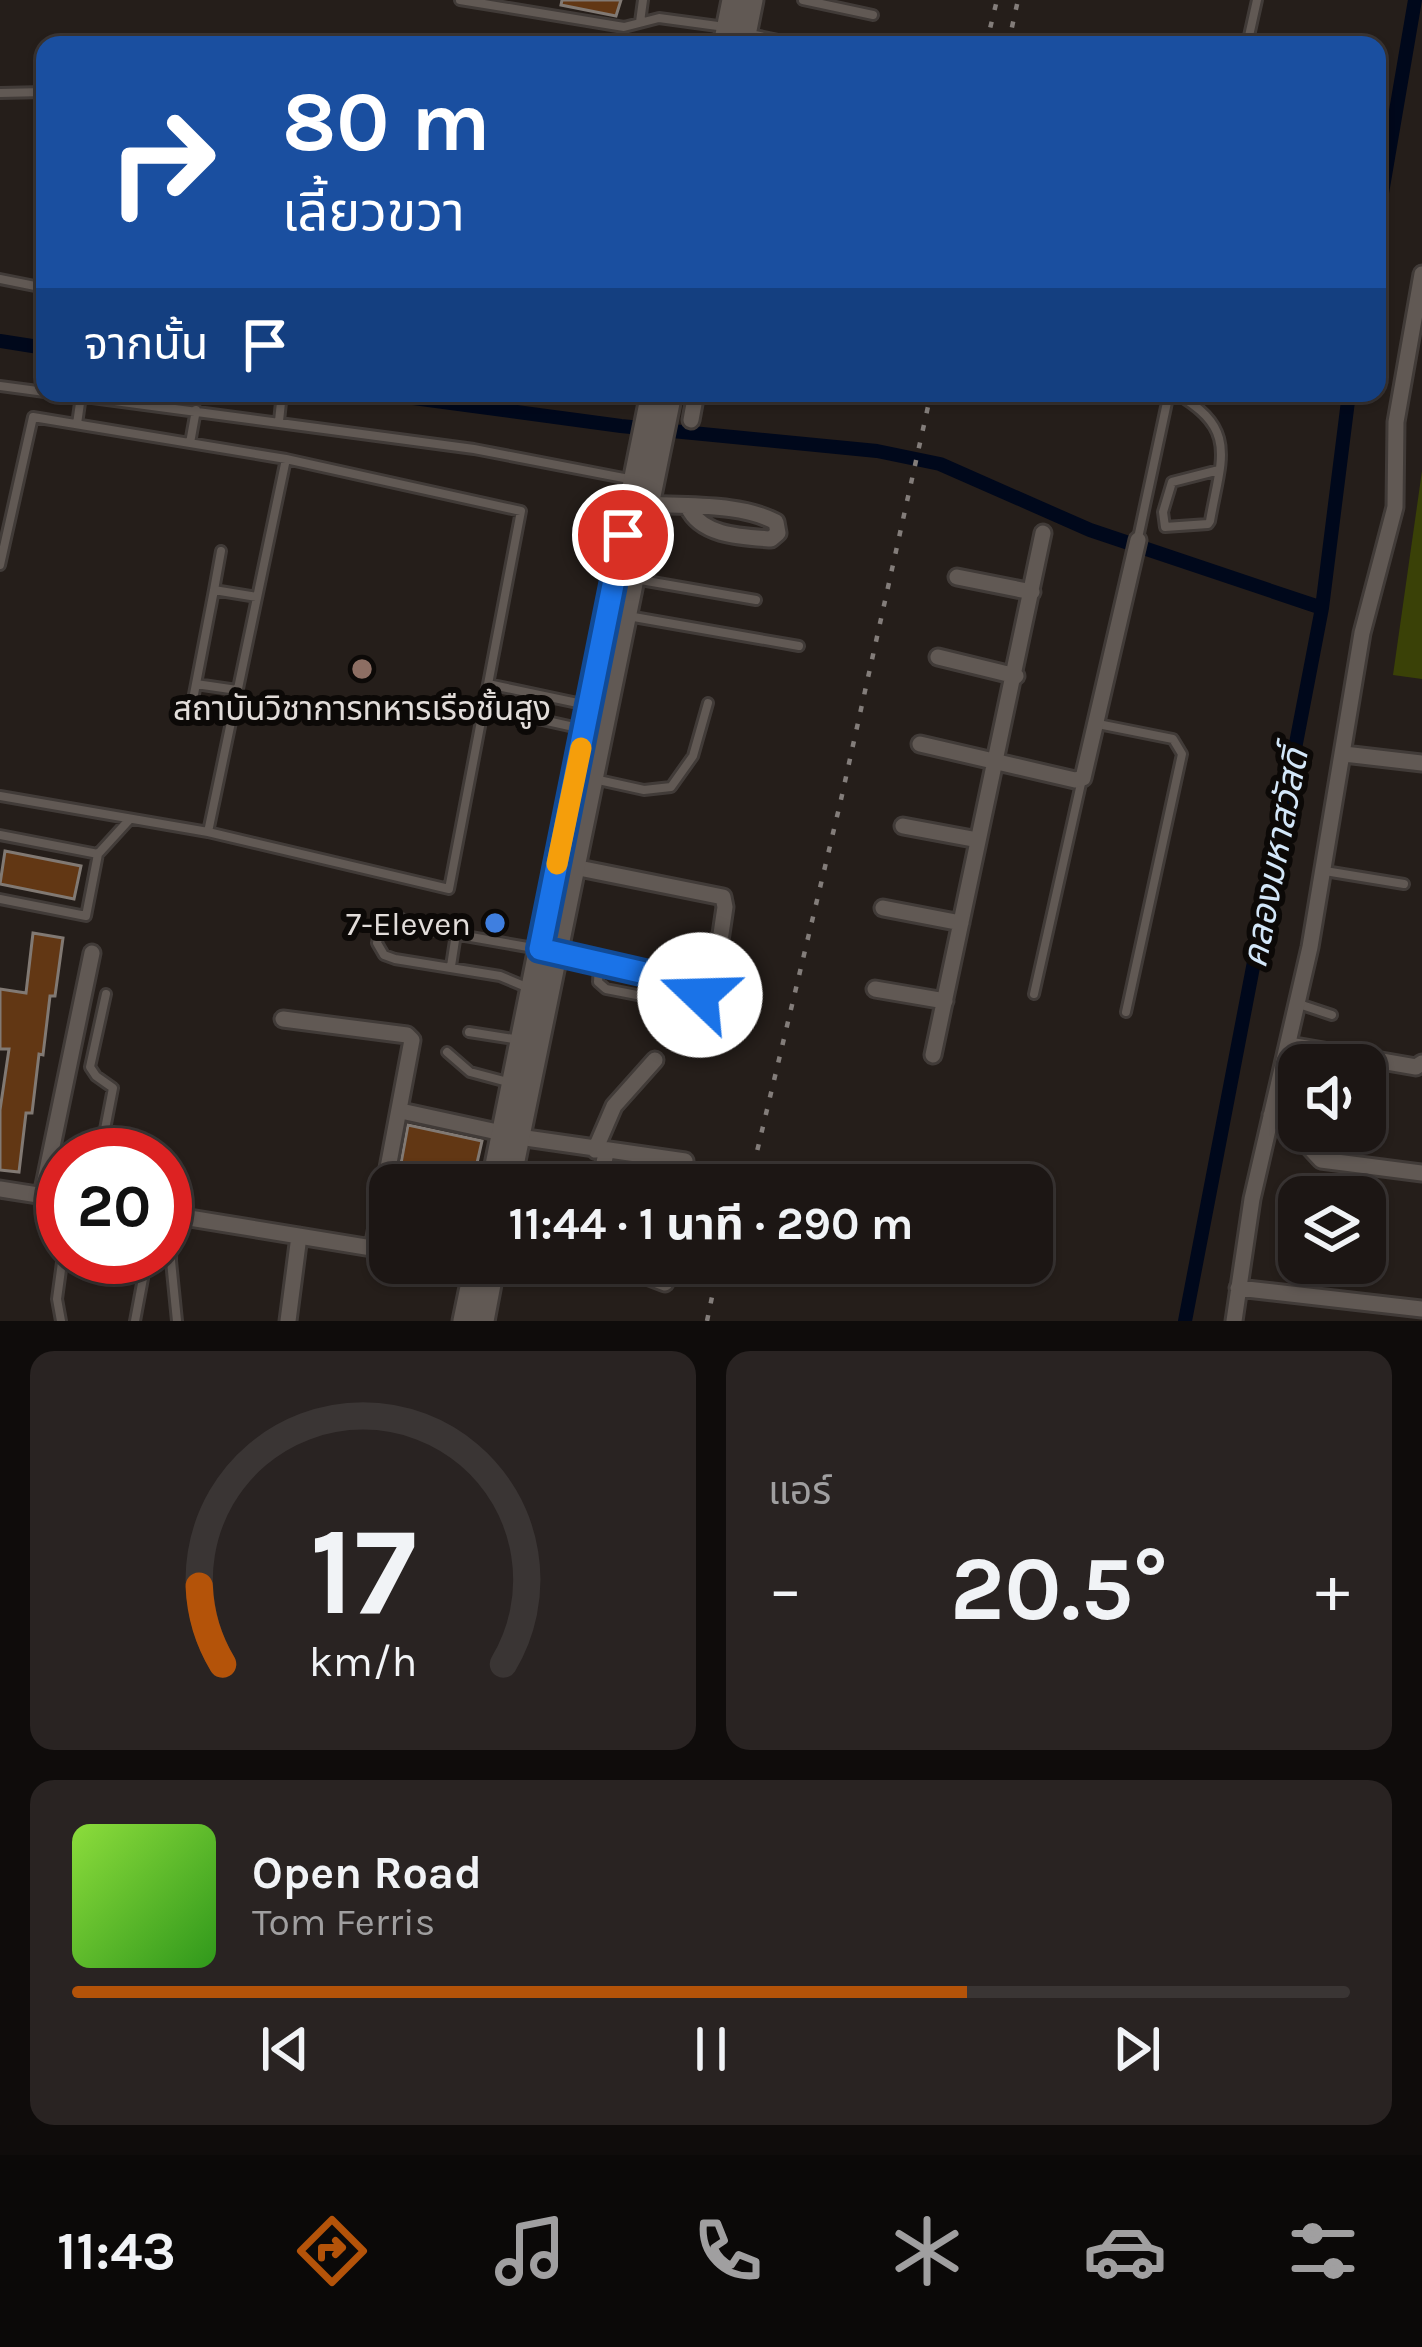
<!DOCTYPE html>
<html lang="th">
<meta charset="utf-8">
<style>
:root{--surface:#1c1614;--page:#292322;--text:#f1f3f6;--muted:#a09fa0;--line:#3a3534;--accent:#b45309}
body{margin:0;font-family:Karla,"Noto Sans Thai",sans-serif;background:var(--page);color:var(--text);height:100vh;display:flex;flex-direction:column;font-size:45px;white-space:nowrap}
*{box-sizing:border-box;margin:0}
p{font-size:39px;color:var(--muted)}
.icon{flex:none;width:66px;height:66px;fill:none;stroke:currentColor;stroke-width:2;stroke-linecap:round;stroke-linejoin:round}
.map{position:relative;height:1321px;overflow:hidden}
.side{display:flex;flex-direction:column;gap:30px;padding:30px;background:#0f0c0b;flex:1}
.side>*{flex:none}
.hud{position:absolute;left:36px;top:36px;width:1350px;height:366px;border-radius:24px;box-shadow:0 3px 9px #0004,0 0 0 3px var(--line);background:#1a4fa0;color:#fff;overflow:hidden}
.buttons{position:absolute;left:1278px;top:1044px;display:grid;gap:24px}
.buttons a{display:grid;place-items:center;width:108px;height:108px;border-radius:24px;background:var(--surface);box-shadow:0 3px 9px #0004,0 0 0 3px var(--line);font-size:60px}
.speed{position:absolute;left:36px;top:1128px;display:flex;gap:24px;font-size:60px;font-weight:700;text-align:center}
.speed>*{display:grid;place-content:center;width:156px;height:156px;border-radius:50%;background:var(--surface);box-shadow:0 3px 9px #0004,0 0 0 3px var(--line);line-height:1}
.speed .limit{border:18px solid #d22;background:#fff;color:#111}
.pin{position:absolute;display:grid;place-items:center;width:102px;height:102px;color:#fff;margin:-51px;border:6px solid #fff;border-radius:50%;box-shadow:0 3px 12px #0007}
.me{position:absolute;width:132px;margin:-66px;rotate:291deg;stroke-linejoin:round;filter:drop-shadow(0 0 9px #0008)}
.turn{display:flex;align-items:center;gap:42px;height:252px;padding:0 48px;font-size:54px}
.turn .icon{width:156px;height:156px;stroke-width:2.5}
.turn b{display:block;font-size:84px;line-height:102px}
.then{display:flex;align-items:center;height:114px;padding:0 48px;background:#0003;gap:24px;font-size:45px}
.big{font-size:90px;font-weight:700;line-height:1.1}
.side .widget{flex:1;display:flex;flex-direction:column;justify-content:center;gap:18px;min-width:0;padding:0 42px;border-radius:24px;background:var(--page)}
.side .dial{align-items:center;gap:0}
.dial svg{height:312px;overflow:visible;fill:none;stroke:var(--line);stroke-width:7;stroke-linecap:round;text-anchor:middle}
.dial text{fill:var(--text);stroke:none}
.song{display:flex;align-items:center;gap:36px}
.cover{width:144px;height:144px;border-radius:18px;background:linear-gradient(135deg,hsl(90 70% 55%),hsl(110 70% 35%))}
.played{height:12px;border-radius:6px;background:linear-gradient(90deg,var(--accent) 70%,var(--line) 70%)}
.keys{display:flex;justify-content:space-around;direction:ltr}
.heat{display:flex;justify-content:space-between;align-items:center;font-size:66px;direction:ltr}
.side .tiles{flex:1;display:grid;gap:30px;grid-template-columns:1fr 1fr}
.widget:last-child{grid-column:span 2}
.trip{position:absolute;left:369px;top:1164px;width:684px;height:120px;border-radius:24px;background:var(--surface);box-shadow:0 3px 9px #0004,0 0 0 3px var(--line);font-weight:700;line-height:120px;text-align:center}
.dock{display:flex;height:192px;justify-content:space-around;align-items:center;background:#0b0908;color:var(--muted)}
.dock .icon{width:84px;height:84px}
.dock .current{color:var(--accent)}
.dock b{font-size:54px;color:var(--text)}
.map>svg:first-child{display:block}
.green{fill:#3a4107}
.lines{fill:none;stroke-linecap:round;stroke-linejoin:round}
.canal{stroke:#00081b;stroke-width:14}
.building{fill:#623714;stroke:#817973;stroke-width:3}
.service-casing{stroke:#413b38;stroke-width:14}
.minor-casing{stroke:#413b38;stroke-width:21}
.secondary-casing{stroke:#413b38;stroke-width:27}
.service{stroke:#615954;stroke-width:8}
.minor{stroke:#615954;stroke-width:15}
.secondary{stroke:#615954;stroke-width:21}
.rail{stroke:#837d7a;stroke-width:4.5;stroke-dasharray:6 12;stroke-linecap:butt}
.route-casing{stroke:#114b97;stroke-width:30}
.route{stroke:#1a73e8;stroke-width:21}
.slow{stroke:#f59e0b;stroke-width:21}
.education-dot{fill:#8d6e63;stroke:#0c0907;stroke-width:4.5}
.shop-dot{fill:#3f7fe0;stroke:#0c0907;stroke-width:4.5}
.labels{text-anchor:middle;stroke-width:12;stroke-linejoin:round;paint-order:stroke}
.poi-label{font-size:33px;fill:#e2ddda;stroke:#0c0907}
.water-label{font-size:36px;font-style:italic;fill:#d3e7f9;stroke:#0c0907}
</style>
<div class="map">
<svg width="1422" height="1321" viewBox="0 0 1422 1321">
<rect width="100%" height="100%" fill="#251e1a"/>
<path class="green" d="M1422 471V679L1393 675Z"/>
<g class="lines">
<path class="canal" d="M1377 222 1415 0
M0 341 45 348
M376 393 621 426 877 451 940 464 1090 530 1322 608
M1185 1321 1322 608 1349 393"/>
</g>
<path class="building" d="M562 0H621L616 16 561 5Z
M5 851 81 866 74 899 0 884Z
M33 933 63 938 55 996H50L43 1055 39 1054 32 1113H26L19 1172 0 1170V1110L9 1049H0V989L26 993Z
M408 1125 482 1141 472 1185H397Z"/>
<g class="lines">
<defs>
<path id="service" d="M460 0 624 27 659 18 725 27
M803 0 873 15
M640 22 643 0
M750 34 802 45
M908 45 912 41
M1247 45 1257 0
M0 93 45 92
M0 279 45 288
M0 386 45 392
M55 393 474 449 629 479
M1175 393C1239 429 1221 458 1210 521L1208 524 1165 527 1163 512 1172 482 1219 470
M279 421 282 393
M77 424 81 396
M190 443 196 410
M1138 538 1169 393
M0 565 33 417 286 459 521 511 449 889 208 832 0 796
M635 579 756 600
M214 590 221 551
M628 616 799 646
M196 684 237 690
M488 684 587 705
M484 707 583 729
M190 715 214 590 257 597
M1098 724 1173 739 1182 754 1126 1012
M594 779 644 790 671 787 693 756 708 703
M208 832 286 459
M0 835 98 854
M1325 871 1404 884
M0 899 86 916 98 854 129 820
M558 954 693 984 700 995 695 1003 688 1005 606 989 598 982 599 965
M451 966 456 934
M531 989 500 976 395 959 384 955 377 943 381 923 396 917 431 930 539 949
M1034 994 1082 779
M1299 1004 1332 1015
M469 1032 520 1040
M447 1052 470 1072 511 1083
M1365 1088 1368 1060
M100 1155 113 1088 96 1076 90 1067 106 994
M172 1217 171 1261 177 1321
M61 1321 57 1299 63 1255
M135 1321 147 1257"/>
<path id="minor" d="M691 420 696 393
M649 504C689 507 740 503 776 522L778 533 771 539C742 537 701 536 688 507
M957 577 1032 592
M938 657 1016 676
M920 744 1075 780 1083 778 1138 540
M1344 754 1422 763
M903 826 978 840
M574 867 723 897 725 907 718 954
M883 908 961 923
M875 989 945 1001
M283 1019 407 1035 412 1040 373 1248
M1289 1045 1416 1067 1422 1063
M933 1055 1043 533
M401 1111 502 1133
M1271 1115 1299 1124
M1305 1131 1309 1147 1321 1160 1422 1173
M519 1137 685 1161
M595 1150 614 1106 655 1060
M600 1185 606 1152
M0 1189 63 1199
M42 1195 92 953
M165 1214 390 1251
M613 1263 665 1283
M1238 1288 1422 1309
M288 1321 299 1236
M1234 1321 1252 1199 1310 947 1362 633 1395 507 1396 422 1422 274"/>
<path id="secondary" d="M724 45 733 0
M743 45 752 0
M492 1185 652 393
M509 1185 671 393
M464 1321 476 1263
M483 1321 494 1263"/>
</defs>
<use href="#service" class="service-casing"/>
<use href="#minor" class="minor-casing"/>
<use href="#secondary" class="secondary-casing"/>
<use href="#service" class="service"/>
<use href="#minor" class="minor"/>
<use href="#secondary" class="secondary"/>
<path class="rail" d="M986 45 997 0
M1008 45 1018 0
M749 1185 840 804 931 393
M707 1321 719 1263"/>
</g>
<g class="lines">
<defs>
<path id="route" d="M623 535 540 949 693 984 700 995"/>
</defs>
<use href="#route" class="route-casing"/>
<use href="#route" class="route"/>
<path class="slow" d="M557 864 581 748"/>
</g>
<circle class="education-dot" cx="362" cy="669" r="12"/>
<circle class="shop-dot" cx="495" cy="923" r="12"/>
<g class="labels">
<g class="poi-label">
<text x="362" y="720">สถาบันวิชาการทหารเรือชั้นสูง</text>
<text x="471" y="935" text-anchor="end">7-Eleven</text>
</g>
<g class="water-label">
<text transform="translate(1274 858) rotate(-79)" y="13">คลองมหาสวัสดิ์</text>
</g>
</g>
</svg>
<div class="buttons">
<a><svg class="icon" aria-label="sound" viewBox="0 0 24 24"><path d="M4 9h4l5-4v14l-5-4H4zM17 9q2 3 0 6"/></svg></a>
<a><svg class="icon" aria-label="layers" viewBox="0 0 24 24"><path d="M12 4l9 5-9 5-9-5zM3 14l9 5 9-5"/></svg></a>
</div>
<div class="speed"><div class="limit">20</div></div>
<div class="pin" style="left:623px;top:535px;background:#d93025"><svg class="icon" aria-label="arrive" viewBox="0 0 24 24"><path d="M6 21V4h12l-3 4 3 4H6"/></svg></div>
<svg class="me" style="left:700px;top:995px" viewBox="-20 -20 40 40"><circle r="19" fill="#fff"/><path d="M0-13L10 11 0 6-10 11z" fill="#1a73e8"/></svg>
<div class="trip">11:44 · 1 นาที · 290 m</div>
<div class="hud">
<div class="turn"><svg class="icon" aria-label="right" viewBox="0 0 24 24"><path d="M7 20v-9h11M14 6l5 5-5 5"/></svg><div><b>80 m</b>เลี้ยวขวา</div></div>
<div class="then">จากนั้น<svg class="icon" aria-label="arrive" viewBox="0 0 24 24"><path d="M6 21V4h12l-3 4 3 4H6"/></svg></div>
</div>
</div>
<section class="side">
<div class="tiles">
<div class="widget dial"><svg viewBox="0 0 100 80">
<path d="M14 69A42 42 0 1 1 86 69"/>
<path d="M14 69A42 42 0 0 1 8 49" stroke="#b45309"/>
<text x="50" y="56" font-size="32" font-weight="700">17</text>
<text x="50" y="72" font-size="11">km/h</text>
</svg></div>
<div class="widget"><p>แอร์</p>
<div class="heat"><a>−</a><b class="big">20.5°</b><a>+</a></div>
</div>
<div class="widget">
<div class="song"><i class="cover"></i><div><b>Open Road</b><p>Tom Ferris</p></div></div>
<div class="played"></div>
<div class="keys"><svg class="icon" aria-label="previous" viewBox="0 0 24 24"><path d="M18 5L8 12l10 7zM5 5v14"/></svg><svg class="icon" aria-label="pause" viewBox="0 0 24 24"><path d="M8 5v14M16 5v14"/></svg><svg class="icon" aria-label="next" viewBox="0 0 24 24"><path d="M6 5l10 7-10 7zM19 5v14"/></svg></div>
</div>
</div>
</section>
<nav class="dock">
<b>11:43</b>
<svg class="icon current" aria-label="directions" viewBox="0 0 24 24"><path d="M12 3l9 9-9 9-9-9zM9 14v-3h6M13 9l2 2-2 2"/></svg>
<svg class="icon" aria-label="music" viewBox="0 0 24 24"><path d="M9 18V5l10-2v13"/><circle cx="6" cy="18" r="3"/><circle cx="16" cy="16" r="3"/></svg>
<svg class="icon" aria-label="phone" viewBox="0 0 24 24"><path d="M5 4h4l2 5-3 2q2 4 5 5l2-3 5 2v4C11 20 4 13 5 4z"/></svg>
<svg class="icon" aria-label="climate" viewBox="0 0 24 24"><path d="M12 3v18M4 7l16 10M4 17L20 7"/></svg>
<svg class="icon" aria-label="car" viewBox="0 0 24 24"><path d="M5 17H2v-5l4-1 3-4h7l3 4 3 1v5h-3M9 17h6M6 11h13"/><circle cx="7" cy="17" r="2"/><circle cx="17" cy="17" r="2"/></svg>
<svg class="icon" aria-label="filters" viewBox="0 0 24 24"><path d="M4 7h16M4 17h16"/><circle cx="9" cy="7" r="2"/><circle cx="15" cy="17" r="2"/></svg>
</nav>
